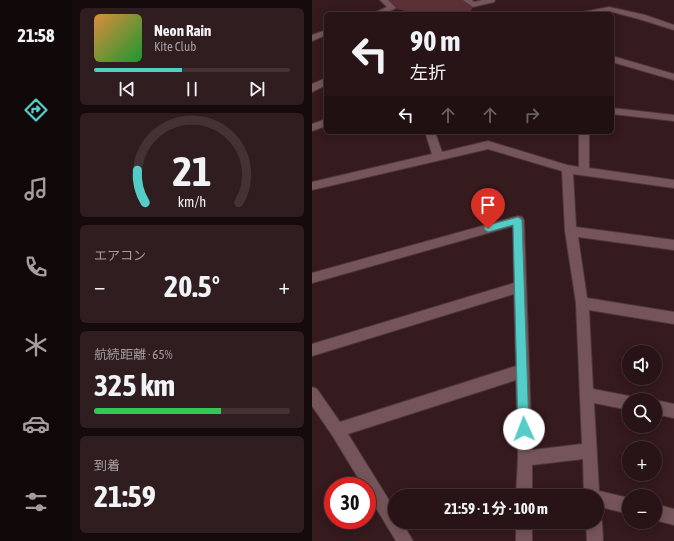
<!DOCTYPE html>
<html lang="ja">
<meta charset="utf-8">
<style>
:root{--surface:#281416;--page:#301d1f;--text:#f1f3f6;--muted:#a59ea1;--line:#443335;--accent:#54cdc8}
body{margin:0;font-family:"Asap Condensed","Noto Sans JP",sans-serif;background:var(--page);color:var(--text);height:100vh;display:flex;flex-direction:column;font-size:15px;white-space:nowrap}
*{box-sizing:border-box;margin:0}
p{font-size:13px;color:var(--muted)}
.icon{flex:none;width:22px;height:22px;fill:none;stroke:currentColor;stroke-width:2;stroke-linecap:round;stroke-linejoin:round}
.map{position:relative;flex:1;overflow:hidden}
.panel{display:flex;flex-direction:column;gap:8px;padding:8px;background:#160b0c;width:240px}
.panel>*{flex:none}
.hud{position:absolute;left:12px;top:12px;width:290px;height:122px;border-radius:6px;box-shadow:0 2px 10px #0003,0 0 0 1px var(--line);background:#281416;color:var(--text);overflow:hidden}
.fabs{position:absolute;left:310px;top:345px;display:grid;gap:8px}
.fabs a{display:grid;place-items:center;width:40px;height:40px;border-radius:50%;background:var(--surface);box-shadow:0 2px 10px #0003,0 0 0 1px var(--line);font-size:20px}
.speed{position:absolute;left:12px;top:477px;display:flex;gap:8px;font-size:20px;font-weight:700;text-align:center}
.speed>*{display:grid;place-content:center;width:52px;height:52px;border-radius:50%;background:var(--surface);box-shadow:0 2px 10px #0003,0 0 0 1px var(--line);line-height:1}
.speed .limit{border:6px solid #d22;background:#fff;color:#111}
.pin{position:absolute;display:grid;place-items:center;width:34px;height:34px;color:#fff;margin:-41px -17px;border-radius:50% 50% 50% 0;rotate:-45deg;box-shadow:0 0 4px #0007}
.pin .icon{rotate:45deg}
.me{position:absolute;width:44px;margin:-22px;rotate:358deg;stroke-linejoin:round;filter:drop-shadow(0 0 3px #0008)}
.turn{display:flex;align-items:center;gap:14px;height:84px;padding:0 20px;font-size:18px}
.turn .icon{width:52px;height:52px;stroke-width:2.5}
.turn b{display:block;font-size:28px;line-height:34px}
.lanes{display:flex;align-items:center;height:38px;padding:0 20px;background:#0003;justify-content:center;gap:20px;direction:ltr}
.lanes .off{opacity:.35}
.big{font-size:30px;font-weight:700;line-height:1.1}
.panel .tile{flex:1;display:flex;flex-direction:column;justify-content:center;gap:6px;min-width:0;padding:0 14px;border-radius:6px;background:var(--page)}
.panel .dial{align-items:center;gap:0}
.dial svg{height:104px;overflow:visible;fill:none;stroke:var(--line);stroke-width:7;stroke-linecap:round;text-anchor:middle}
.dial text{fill:var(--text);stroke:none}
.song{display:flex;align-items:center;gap:12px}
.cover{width:48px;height:48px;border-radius:6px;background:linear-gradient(135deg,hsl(30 70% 55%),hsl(130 70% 35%))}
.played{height:4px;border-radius:2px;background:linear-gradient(90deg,var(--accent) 45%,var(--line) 45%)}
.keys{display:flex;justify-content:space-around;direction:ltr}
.heat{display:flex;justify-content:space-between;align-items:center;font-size:22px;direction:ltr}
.charge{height:6px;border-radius:3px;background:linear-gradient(90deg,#34c759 65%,var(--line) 0)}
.trip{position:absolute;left:76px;top:489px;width:216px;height:40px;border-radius:20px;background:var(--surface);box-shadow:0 2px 10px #0003,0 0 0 1px var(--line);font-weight:700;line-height:40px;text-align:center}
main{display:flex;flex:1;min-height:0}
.tab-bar{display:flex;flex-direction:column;width:72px;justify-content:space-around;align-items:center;background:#100809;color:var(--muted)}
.tab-bar .icon{width:28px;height:28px}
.tab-bar .on{color:var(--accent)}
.tab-bar b{font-size:18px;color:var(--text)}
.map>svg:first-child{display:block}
.green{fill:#5c3037}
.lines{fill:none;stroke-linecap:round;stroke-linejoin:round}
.street-casing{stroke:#4d373a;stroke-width:2}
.street{fill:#755559;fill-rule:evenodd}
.route{fill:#54cdc8;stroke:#378582}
</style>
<main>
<nav class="tab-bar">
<b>21:58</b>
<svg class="icon on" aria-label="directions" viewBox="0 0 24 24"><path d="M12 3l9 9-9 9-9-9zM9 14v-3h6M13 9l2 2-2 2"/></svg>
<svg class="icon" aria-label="music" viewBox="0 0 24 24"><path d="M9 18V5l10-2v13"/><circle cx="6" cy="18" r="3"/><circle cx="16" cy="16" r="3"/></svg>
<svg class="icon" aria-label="phone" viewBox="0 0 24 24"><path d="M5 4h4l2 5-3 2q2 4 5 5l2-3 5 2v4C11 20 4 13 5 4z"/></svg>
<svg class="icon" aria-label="climate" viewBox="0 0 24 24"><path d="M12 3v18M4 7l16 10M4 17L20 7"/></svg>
<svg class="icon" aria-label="car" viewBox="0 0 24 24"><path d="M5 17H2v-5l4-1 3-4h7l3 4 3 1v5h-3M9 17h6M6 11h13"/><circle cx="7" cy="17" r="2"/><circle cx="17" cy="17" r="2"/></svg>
<svg class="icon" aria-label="filters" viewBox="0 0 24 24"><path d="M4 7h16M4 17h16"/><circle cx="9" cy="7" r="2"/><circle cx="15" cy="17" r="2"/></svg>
</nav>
<section class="panel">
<div class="tile">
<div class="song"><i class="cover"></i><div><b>Neon Rain</b><p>Kite Club</p></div></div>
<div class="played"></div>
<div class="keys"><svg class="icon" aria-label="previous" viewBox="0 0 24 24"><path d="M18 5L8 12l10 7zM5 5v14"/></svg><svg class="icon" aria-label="pause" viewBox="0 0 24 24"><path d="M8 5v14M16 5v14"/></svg><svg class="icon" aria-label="next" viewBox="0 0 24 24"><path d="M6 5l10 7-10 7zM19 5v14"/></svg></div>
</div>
<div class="tile dial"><svg viewBox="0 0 100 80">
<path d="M14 69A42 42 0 1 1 86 69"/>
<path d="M14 69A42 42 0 0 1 8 44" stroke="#54cdc8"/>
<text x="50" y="56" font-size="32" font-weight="700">21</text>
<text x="50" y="72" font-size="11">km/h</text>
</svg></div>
<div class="tile"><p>エアコン</p>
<div class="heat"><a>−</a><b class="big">20.5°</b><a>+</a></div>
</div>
<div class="tile"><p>航続距離 · 65%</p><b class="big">325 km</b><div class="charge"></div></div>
<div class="tile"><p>到着</p><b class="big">21:59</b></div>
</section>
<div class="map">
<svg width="362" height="541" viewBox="0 0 362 541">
<rect width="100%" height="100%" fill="#351a1e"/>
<path class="green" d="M72 0H155L161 5 158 14H106L80 8Z"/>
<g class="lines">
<defs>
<path id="street" d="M68 0H76L84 8 71 14H60L75 7Z
M151 0H160L162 2 170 0H183L182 2 161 7Z
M297 7 333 15 362 25V30L327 19 297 11 285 14H270L271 12Z
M14 30V35L0 41V35Z
M300 56 362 74V80L300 62Z
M14 78V85L0 92V84Z
M300 108 362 115V121L300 114Z
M14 119V126L0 131V124Z
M113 132H123L130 152 176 141 255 165 267 167V132H277V168L362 180V188L261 174 264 227 362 240V250L266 237 275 298 362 312V324L277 310 281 389 317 396 323 400H317V410L282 403 287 491 317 498V514L285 506V496H272L271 459 220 465V496H204L206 458 204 380 36 434 83 510V522H90L101 541H84L55 493V486H51L20 435 0 406V387L5 389 28 422 204 366 202 294 0 356V344L202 283 201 226 0 283V273L206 216 210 217 212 220 220 450 270 444 264 303 253 231 250 171 176 149 0 190V182L120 154Z
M343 400 362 404V418L343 414Z
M343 504 362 509V525L343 520Z
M285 515 288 516 290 522 291 541H275L274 522H285Z
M204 522H220V541H204Z"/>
</defs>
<use href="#street" class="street-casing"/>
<use href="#street" class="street"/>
</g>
<path class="route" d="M206 217 210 220 217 429 216 433 212 435 208 433 206 429 201 225 176 232 172 229 173 226Z"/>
</svg>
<div class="fabs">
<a><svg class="icon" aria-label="sound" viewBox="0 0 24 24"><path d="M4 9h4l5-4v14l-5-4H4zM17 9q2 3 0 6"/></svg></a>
<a><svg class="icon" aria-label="search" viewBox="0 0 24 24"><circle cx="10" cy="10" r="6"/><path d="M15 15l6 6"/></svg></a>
<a>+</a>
<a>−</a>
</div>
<div class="speed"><div class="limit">30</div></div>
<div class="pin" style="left:176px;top:229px;background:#d93025"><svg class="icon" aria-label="arrive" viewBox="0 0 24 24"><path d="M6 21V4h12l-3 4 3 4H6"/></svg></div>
<svg class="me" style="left:212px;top:429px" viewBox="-20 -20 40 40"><circle r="19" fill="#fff"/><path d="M0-13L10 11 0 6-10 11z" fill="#54cdc8"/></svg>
<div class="trip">21:59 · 1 分 · 100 m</div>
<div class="hud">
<div class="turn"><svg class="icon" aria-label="left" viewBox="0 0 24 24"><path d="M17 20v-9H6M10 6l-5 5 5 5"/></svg><div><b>90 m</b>左折</div></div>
<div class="lanes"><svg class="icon" aria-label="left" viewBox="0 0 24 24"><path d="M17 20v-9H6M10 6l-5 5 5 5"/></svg><svg class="icon off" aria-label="ahead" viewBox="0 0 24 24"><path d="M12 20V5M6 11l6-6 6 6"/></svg><svg class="icon off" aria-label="ahead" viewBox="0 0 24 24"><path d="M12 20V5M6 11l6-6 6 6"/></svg><svg class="icon off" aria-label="right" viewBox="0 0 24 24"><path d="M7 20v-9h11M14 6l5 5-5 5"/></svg></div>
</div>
</div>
</main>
